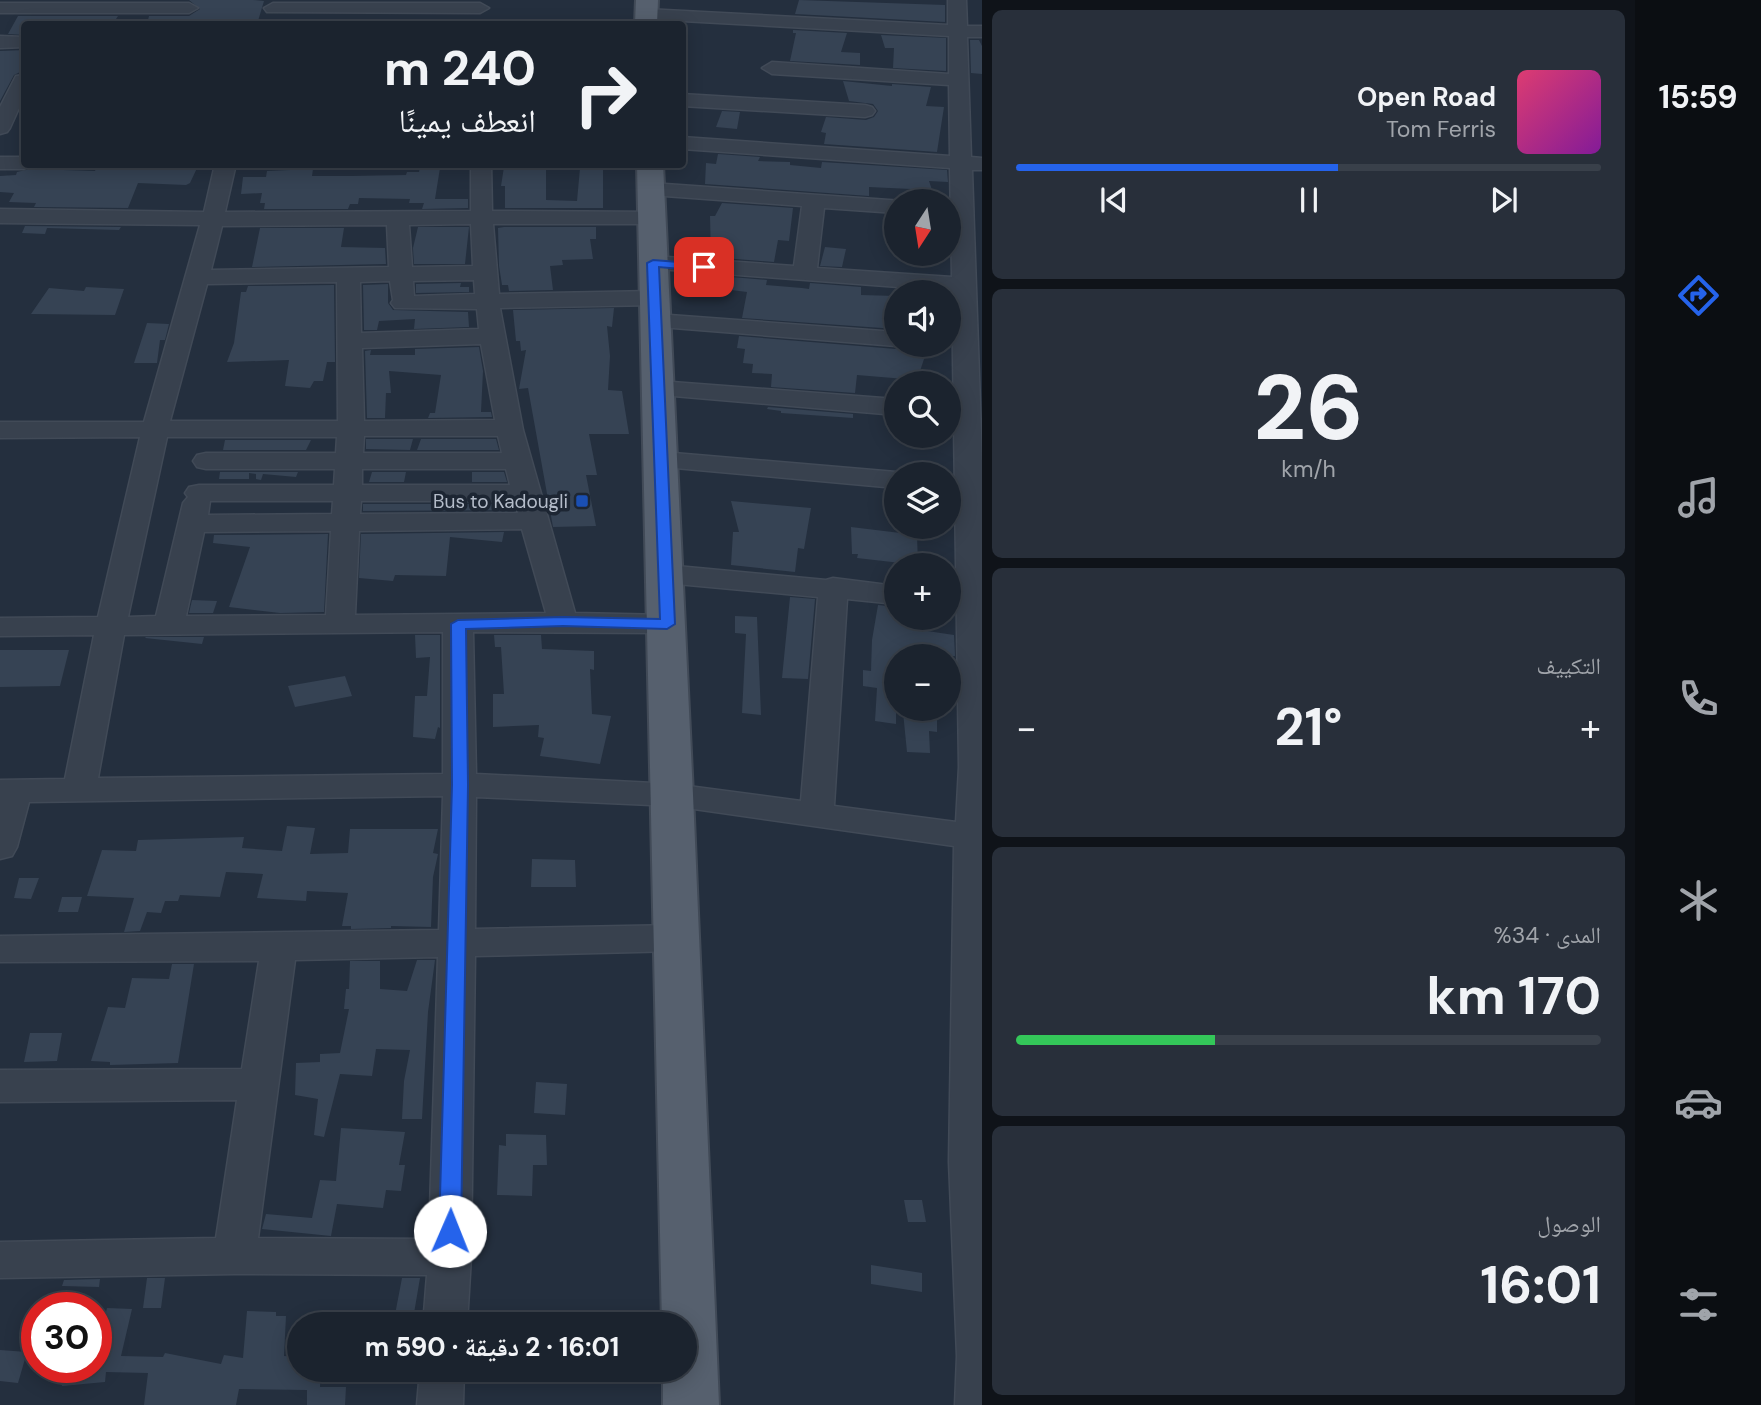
<!DOCTYPE html>
<html lang="ar">
<meta charset="utf-8">
<style>
:root{--surface:#1b232e;--page:#282f3a;--text:#f1f3f6;--muted:#a0a4aa;--line:#39404a;--accent:#2563eb}
body{margin:0;font-family:"DM Sans","Noto Naskh Arabic",sans-serif;background:var(--page);color:var(--text);direction:rtl;height:100vh;display:flex;flex-direction:column;font-size:26px;white-space:nowrap}
*{box-sizing:border-box;margin:0}
p{font-size:23px;color:var(--muted)}
.icon{flex:none;width:38px;height:38px;fill:none;stroke:currentColor;stroke-width:2;stroke-linecap:round;stroke-linejoin:round}
.map{position:relative;flex:1;overflow:hidden;direction:ltr}
.panel{display:flex;flex-direction:column;gap:10px;padding:10px;background:#0f1319;width:653px}
.panel>*{flex:none}
.banner{position:absolute;left:21px;top:21px;width:665px;height:147px;border-radius:7px;box-shadow:0 4px 18px #0003,0 0 0 2px var(--line);direction:rtl;background:#1b232e;color:var(--text);overflow:hidden}
.needle{width:46px;rotate:192deg}
.buttons{position:absolute;left:884px;top:189px;display:grid;gap:14px}
.buttons a{display:grid;place-items:center;width:77px;height:77px;border-radius:50%;background:var(--surface);box-shadow:0 4px 18px #0003,0 0 0 2px var(--line);font-size:35px}
.speed{position:absolute;left:21px;top:1292px;display:flex;gap:14px;font-size:35px;font-weight:700;text-align:center}
.speed>*{display:grid;place-content:center;width:91px;height:91px;border-radius:50%;background:var(--surface);box-shadow:0 4px 18px #0003,0 0 0 2px var(--line);line-height:1}
.speed .limit{border:10px solid #d22;background:#fff;color:#111}
.pin{position:absolute;display:grid;place-items:center;width:60px;height:60px;color:#fff;margin:-30px;border-radius:14px;box-shadow:0 4px 10px #0006}
.me{position:absolute;width:77px;margin:-38px;rotate:1deg;stroke-linejoin:round;filter:drop-shadow(0 0 5px #0008)}
.turn{display:flex;align-items:center;gap:24px;height:147px;padding:0 35px;font-size:32px}
.turn .icon{width:91px;height:91px;stroke-width:2.5}
.turn b{display:block;font-size:49px;line-height:60px}
.big{font-size:52px;font-weight:700;line-height:1.1}
.panel .tile{flex:1;display:flex;flex-direction:column;justify-content:center;gap:10px;min-width:0;padding:0 24px;border-radius:10px;background:var(--page)}
.panel .dial{align-items:center;gap:0}
.dial b{font-size:91px;line-height:1}
.song{display:flex;align-items:center;gap:21px}
.cover{width:84px;height:84px;border-radius:10px;background:linear-gradient(135deg,hsl(340 70% 55%),hsl(290 70% 35%))}
.played{height:7px;border-radius:4px;background:linear-gradient(90deg,var(--accent) 55%,var(--line) 55%)}
.keys{display:flex;justify-content:space-around;direction:ltr}
.heat{display:flex;justify-content:space-between;align-items:center;font-size:38px;direction:ltr}
.charge{height:10px;border-radius:5px;background:linear-gradient(90deg,#34c759 34%,var(--line) 0)}
.trip{position:absolute;left:287px;top:1312px;width:410px;height:70px;border-radius:35px;background:var(--surface);box-shadow:0 4px 18px #0003,0 0 0 2px var(--line);font-weight:700;line-height:70px;text-align:center;direction:rtl}
main{display:flex;flex:1;min-height:0}
.menu{display:flex;flex-direction:column;width:126px;justify-content:space-around;align-items:center;background:#0b0e12;color:var(--muted)}
.menu .icon{width:49px;height:49px}
.menu .active{color:var(--accent)}
.menu b{font-size:32px;color:var(--text)}
.map>svg:first-child{display:block}
.building{fill:#364354}
.lines{fill:none;stroke-linecap:round;stroke-linejoin:round}
.minor-casing{stroke:#414a57;stroke-width:3}
.major-casing{stroke:#414a57;stroke-width:4}
.minor{fill:#38414e;fill-rule:evenodd}
.major{fill:#56606e;fill-rule:evenodd}
.route{fill:#2563eb;stroke:#184099;stroke-width:2}
.transit-dot{fill:#1a4fb4;stroke:#1d2633;stroke-width:2.5}
.labels{text-anchor:middle;stroke-width:7;stroke-linejoin:round;paint-order:stroke}
.poi-label{font-size:19px;fill:#b4bcc9;stroke:#1d2633;text-anchor:end}
</style>
<main>
<nav class="menu">
<b>15:59</b>
<svg class="icon active" aria-label="directions" viewBox="0 0 24 24"><path d="M12 3l9 9-9 9-9-9zM9 14v-3h6M13 9l2 2-2 2"/></svg>
<svg class="icon" aria-label="music" viewBox="0 0 24 24"><path d="M9 18V5l10-2v13"/><circle cx="6" cy="18" r="3"/><circle cx="16" cy="16" r="3"/></svg>
<svg class="icon" aria-label="phone" viewBox="0 0 24 24"><path d="M5 4h4l2 5-3 2q2 4 5 5l2-3 5 2v4C11 20 4 13 5 4z"/></svg>
<svg class="icon" aria-label="climate" viewBox="0 0 24 24"><path d="M12 3v18M4 7l16 10M4 17L20 7"/></svg>
<svg class="icon" aria-label="car" viewBox="0 0 24 24"><path d="M5 17H2v-5l4-1 3-4h7l3 4 3 1v5h-3M9 17h6M6 11h13"/><circle cx="7" cy="17" r="2"/><circle cx="17" cy="17" r="2"/></svg>
<svg class="icon" aria-label="filters" viewBox="0 0 24 24"><path d="M4 7h16M4 17h16"/><circle cx="9" cy="7" r="2"/><circle cx="15" cy="17" r="2"/></svg>
</nav>
<section class="panel">
<div class="tile">
<div class="song"><i class="cover"></i><div><b>Open Road</b><p>Tom Ferris</p></div></div>
<div class="played"></div>
<div class="keys"><svg class="icon" aria-label="previous" viewBox="0 0 24 24"><path d="M18 5L8 12l10 7zM5 5v14"/></svg><svg class="icon" aria-label="pause" viewBox="0 0 24 24"><path d="M8 5v14M16 5v14"/></svg><svg class="icon" aria-label="next" viewBox="0 0 24 24"><path d="M6 5l10 7-10 7zM19 5v14"/></svg></div>
</div>
<div class="tile dial"><b>26</b><p>km/h</p></div>
<div class="tile"><p>التكييف</p>
<div class="heat"><a>−</a><b class="big">21°</b><a>+</a></div>
</div>
<div class="tile"><p>المدى · 34%</p><b class="big">170 km</b><div class="charge"></div></div>
<div class="tile"><p>الوصول</p><b class="big">16:01</b></div>
</section>
<div class="map">
<svg width="983" height="1405" viewBox="0 0 983 1405">
<rect width="100%" height="100%" fill="#242f3e"/>
<path class="building" d="M154 0H253L264 1 258 21 228 20 225 24H147L149 16H189L200 9 189 0Z
M799 0 945 5V22L795 14Z
M18 16H118L114 22H104V24H24V35L8 34Z
M793 30 847 33 841 52 860 53V65L790 61 796 33H793Z
M881 35 946 38V71L893 68 894 48H885Z
M970 40H979L983 48V74L971 73Z
M24 50 20 59H24V70L14 75 0 101V51Z
M843 81 892 86V84L931 87 926 106 944 107 937 152 824 144 826 133 821 132 826 117 866 120 874 117 878 111 873 104 849 101Z
M722 111 740 112 737 129 716 127Z
M718 154 760 157 758 161 790 162V165L821 168 822 162 947 170 948 182 929 181 932 190 869 187V196L705 184 706 163 716 164Z
M97 166H198L190 183 186 185 138 183 128 208 34 207 36 203 9 202 14 193 0 192V176L16 175 17 172 30 169 95 171Z
M420 167 440 168 435 199H468V208L422 209 424 203H409L410 199 359 198 358 204H350L348 209H264L265 203H260L262 193 241 194 243 177H266L267 171 313 169 312 176H351L406 175 407 172H419Z
M504 167 546 168V200L577 201 580 168 603 169V208H505V186H501Z
M722 203 793 208 789 241 778 240 774 262 711 257 710 216H715Z
M25 226 121 227 119 230 47 228 45 234 22 233Z
M418 227H469L465 264H414L413 248Z
M504 227H596V239H590L593 259 562 260 563 265 550 266 553 290 509 291 508 285H502L499 266 498 228Z
M260 228H344L341 247 385 248 386 264 252 267Z
M825 247 846 249 842 267 820 266Z
M707 275 767 280 766 285 802 288 809 289 810 283 861 287V295L896 296V329L742 318 747 292 731 290 732 286 706 284Z
M461 283 460 287H469V292L416 293V284Z
M388 284V303L393 310 468 312 469 327 414 329 415 319 379 321 377 330H364L363 285Z
M334 285 335 362H327L323 381H314L310 388 285 386 289 360 227 362 234 343 241 292H246L248 286Z
M86 287 124 289 115 315 31 314 49 288 84 291Z
M614 308 612 327 607 326 610 356 608 390 622 391 629 434H589L597 475H586L596 526 553 527 528 388 519 389 526 350 521 351 520 341H516L513 310Z
M147 323 169 324 165 340H160L157 363H134Z
M739 336 896 349 911 345 910 354 925 356 917 380 857 375 855 393 771 387 772 374 752 373 753 364 743 363 745 349 737 348Z
M479 347 483 371 481 412H491L492 417 428 418 430 413H435L441 375 389 371 391 393H386L385 418H367L365 351 371 350 370 355H415V349Z
M768 407 853 414V418L781 413V411L767 409Z
M366 439H413L410 450 366 449Z
M421 439H496L499 450H417Z
M225 440H311L306 450H223Z
M220 472H298L296 477 263 474 261 480 256 479V474L249 473V479H219Z
M372 472H406L404 482H369Z
M472 472H504L507 482H472Z
M731 501 811 508 804 549 798 548 795 572 731 565 733 532H739Z
M363 504H507L506 510 363 511Z
M851 527 917 535 918 565 857 558 858 554H852Z
M504 532 502 542 450 537 446 576 395 575 393 581 359 578 361 534Z
M328 534 324 612 280 613 229 607 250 547 213 543 214 535Z
M790 597 815 599 808 679 782 678Z
M192 600 217 601 213 613H189Z
M878 605 896 607V618H907V628L954 635 955 656H896V724L875 721 877 688 863 686V670L871 671 872 640Z
M735 616 757 617 761 715 742 713 746 634 735 633Z
M415 635H440V728L438 727 435 739 413 737 415 696H427L430 657 416 658Z
M494 635H541L542 649 594 651V670L590 669 592 714 611 716 600 764 540 756 544 738 538 737 539 725 493 727V694H504L501 647H495Z
M204 637 202 644 145 638 146 637Z
M0 650H69L60 686 0 687Z
M345 676 352 696 295 707 288 686Z
M903 712 937 716V732L929 731 930 753 907 752Z
M287 826 315 828 310 854 348 853 350 829H438L433 853 438 854 433 877 431 927 391 926V928L351 929V926H342L348 893 307 891 306 901 257 898 263 874 226 872 220 897 180 895 178 901H165L161 913 147 912 140 931 124 932 134 898 87 896 102 850 136 851 138 840 244 837 242 848 282 851Z
M532 859 575 860 576 887H531Z
M19 878H39L31 899 14 898Z
M62 897H82L78 912H58Z
M417 960H435L428 1012 422 1119H402L404 1081 410 1050 376 1049 372 1076 340 1074 324 1137 314 1135 318 1099 295 1095 296 1063 320 1062V1054L340 1053 349 1009H344L346 989H349L350 961H380V989L407 991Z
M172 964H194L178 1063 110 1065V1062L91 1061 108 1007 125 1008 132 978 169 979Z
M30 1033H62L57 1061 24 1062Z
M536 1082 567 1084 565 1115 534 1113Z
M341 1128 405 1132 399 1165H405L401 1191 386 1190 383 1208 337 1204 331 1236 262 1229 266 1214 312 1218 320 1180 336 1181Z
M506 1134 546 1135 547 1165H533L532 1196 497 1195 499 1145 506 1146Z
M904 1200H922L926 1222H908Z
M871 1265 922 1273V1292L871 1284Z
M147 1278H165L161 1308H143Z
M402 1278H420L412 1325H393Z
M100 1279 99 1287 62 1286 64 1280Z
M107 1308 132 1309 121 1356 163 1357 165 1353 221 1364 224 1355 243 1358 247 1311 276 1312V1316H286L284 1356 299 1357V1370H321L320 1387H346L345 1405H307V1390L239 1389 236 1405H144L148 1373 106 1372 105 1382 62 1386 63 1367H96V1353Z
M0 1350 27 1352 18 1383 0 1381Z"/>
<g class="lines">
<defs>
<path id="minor" d="M948 0H966L967 26H983V37H967L971 157 983 158V170H972L983 492V1405H955L957 1356 949 1162 954 846 673 806 476 797 475 929 677 925 690 929 695 938 690 947 677 951 475 956 471 1257 467 1325H423L427 1275 234 1274 0 1278V1242L216 1238 237 1100 0 1102V1070L242 1069 259 961 0 962V936L439 930 443 796 29 802 17 847 12 856 0 859V780L65 779 94 635 0 636V618L98 617 140 437 0 438V422H144L200 225 0 223V209L204 212 215 164H236L225 212 471 211V164H491L492 211 660 212 663 217 660 222 652 224H493L499 294 655 291 663 293 667 298 663 303 655 305 500 308 523 430 575 613 667 615 678 618 682 624 678 630 667 633 473 632 476 774 673 784 801 801 818 597 666 583 656 580 652 574 656 568 666 565 826 580 833 578 896 586V604L847 599 834 806 956 822 959 767 952 291 645 268 642 263 645 258 653 256 794 266 802 206 651 195 643 194 640 189 643 184 651 183 903 201H896V213L824 208 817 268 952 277 950 168 682 149V137L950 156 949 85 772 74 762 68 772 62 949 74V36L646 19 637 14 646 9 948 25ZM471 224 473 266 412 267 409 225ZM387 225 389 267 211 270 222 226ZM474 280 475 294 414 296 413 281ZM390 281 393 300 391 303 395 308 477 309 479 329 361 333 360 282ZM337 282 338 421H170L207 284ZM481 344 495 420 364 421 362 348ZM364 436H498L502 453H363ZM167 437H337L336 453H206L197 455 193 461 197 467 206 469H335L334 485H199L189 487 185 493 188 497 183 503 156 616 128 617ZM362 469H506L510 485H362ZM210 501H333L332 514 208 515ZM361 501H515L518 513 360 514ZM522 529 546 613 355 615 359 531ZM331 531 326 615 186 616 204 532ZM443 632V774L98 778 124 635ZM438 957 429 1239 258 1238 295 960Z
M0 3H189L198 8 189 13H0Z
M273 3H480L489 8 480 13 267 12 264 8Z
M0 36 24 37V47L0 48Z
M24 75V97L10 128 7 132 0 134V107L16 76Z
M682 94 865 105 872 107 875 111 872 115 865 117 682 106Z
M0 157H24V164H33L24 169H0Z
M656 314 896 332V345H902L896 346 648 326 644 321 648 316Z
M659 381 896 399V415L650 394 646 389 650 384Z
M662 452 896 472 906 474H896V488L653 466 649 460 653 454Z
M420 1370H464L463 1405H417Z"/>
<path id="major" d="M636 0H658L657 24H635Z
M637 164H663L693 795 719 1405H663V1370H684V1325H662Z"/>
</defs>
<use href="#minor" class="minor-casing"/>
<use href="#major" class="major-casing"/>
<use href="#minor" class="minor"/>
<use href="#major" class="major"/>
</g>
<path class="route" d="M653 260 704 264 710 267 704 271 659 267 675 624 667 629 563 626 466 629 468 785 461 1231 457 1237 450 1240 442 1237 439 1231 452 785 451 624 458 620 563 617 660 619 647 263Z"/>
<rect class="transit-dot" x="575" y="494" width="14" height="14" rx="3.5"/>
<g class="labels">
<g class="poi-label">
<text x="568" y="508">Bus to Kadougli</text>
</g>
</g>
</svg>
<div class="buttons">
<a><svg class="needle" viewBox="-14 -14 28 28"><path d="M0-13l5 13h-10z" fill="#e53935"/><path d="M0 13l5-13h-10z" fill="#a0a4aa"/></svg></a>
<a><svg class="icon" aria-label="sound" viewBox="0 0 24 24"><path d="M4 9h4l5-4v14l-5-4H4zM17 9q2 3 0 6"/></svg></a>
<a><svg class="icon" aria-label="search" viewBox="0 0 24 24"><circle cx="10" cy="10" r="6"/><path d="M15 15l6 6"/></svg></a>
<a><svg class="icon" aria-label="layers" viewBox="0 0 24 24"><path d="M12 4l9 5-9 5-9-5zM3 14l9 5 9-5"/></svg></a>
<a>+</a>
<a>−</a>
</div>
<div class="speed"><div class="limit">30</div></div>
<div class="pin" style="left:704px;top:267px;background:#d93025"><svg class="icon" aria-label="arrive" viewBox="0 0 24 24"><path d="M6 21V4h12l-3 4 3 4H6"/></svg></div>
<svg class="me" style="left:450px;top:1231px" viewBox="-20 -20 40 40"><circle r="19" fill="#fff"/><path d="M0-13L10 11 0 6-10 11z" fill="#2563eb"/></svg>
<div class="trip">16:01 · 2 دقيقة · 590 m</div>
<div class="banner">
<div class="turn"><svg class="icon" aria-label="right" viewBox="0 0 24 24"><path d="M7 20v-9h11M14 6l5 5-5 5"/></svg><div><b>240 m</b>انعطف يمينًا</div></div>
</div>
</div>
</main>
